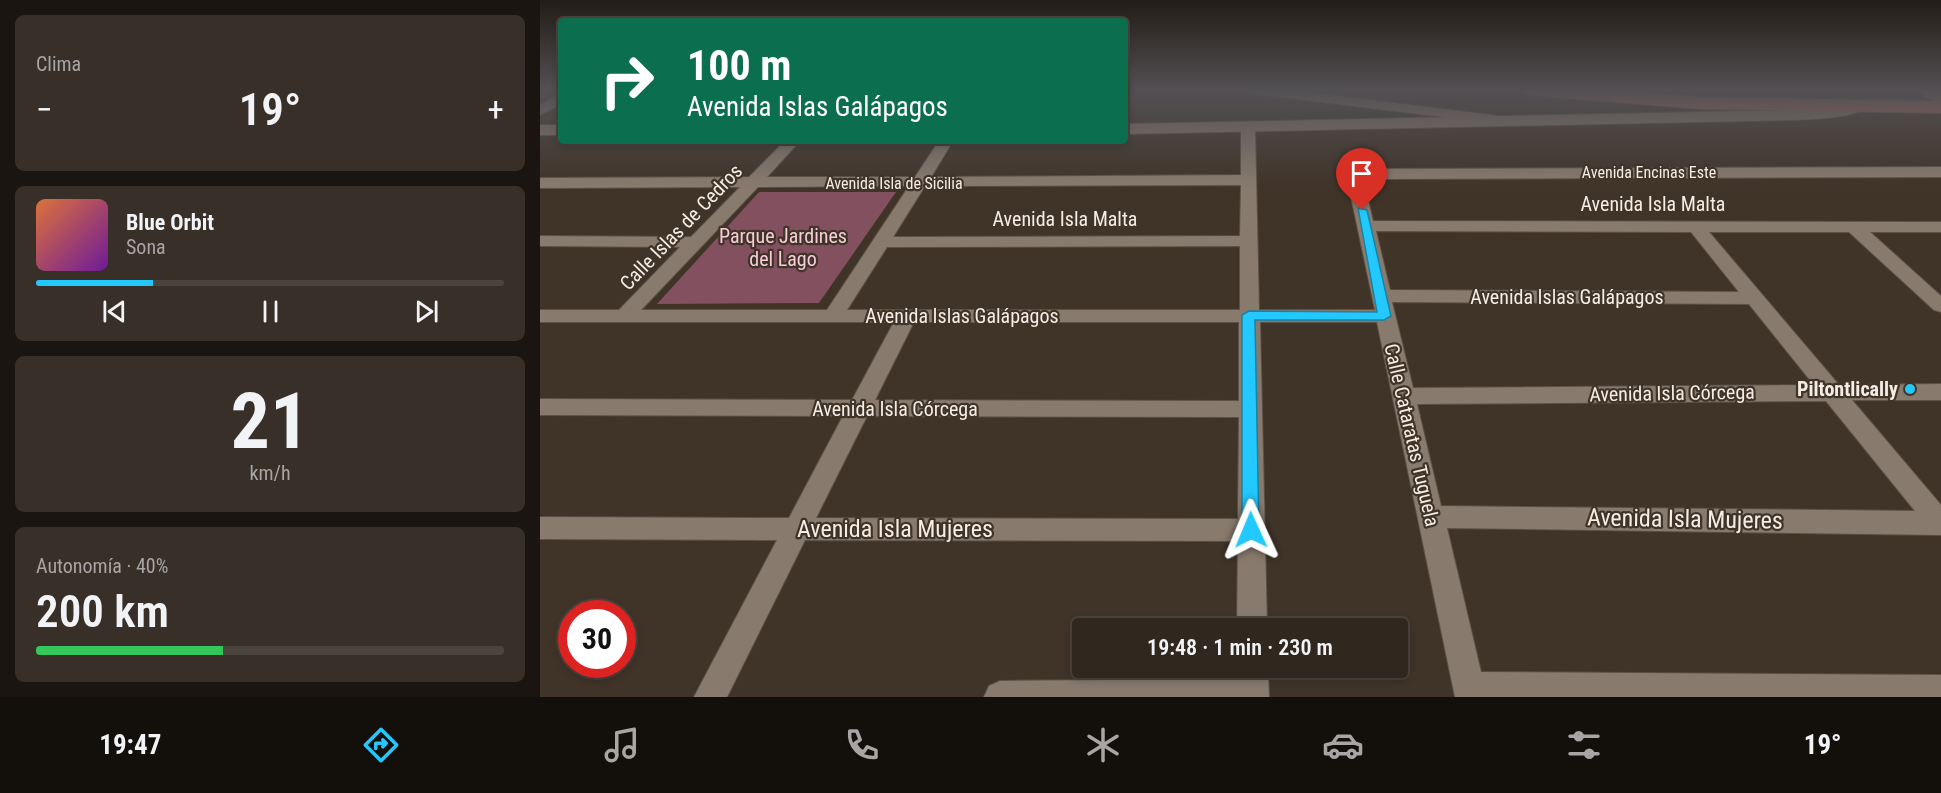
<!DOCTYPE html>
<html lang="es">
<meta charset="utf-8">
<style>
:root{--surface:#30271f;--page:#382f28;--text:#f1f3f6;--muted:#a8a5a4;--line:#4b443d;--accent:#23c9fe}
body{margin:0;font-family:"Roboto Condensed",sans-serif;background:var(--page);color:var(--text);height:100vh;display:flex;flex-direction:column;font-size:22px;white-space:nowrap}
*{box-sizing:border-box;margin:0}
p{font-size:20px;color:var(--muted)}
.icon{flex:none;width:33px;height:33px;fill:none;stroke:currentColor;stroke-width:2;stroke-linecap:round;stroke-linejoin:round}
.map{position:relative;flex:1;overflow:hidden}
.sheet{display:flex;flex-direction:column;gap:15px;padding:15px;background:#1a1511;width:540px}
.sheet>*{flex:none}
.banner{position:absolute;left:18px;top:18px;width:570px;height:126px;border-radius:6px;box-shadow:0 3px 9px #0003,0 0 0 2px var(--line);background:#0b6e4f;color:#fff;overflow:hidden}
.speed{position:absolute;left:18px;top:600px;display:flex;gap:12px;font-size:30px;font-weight:700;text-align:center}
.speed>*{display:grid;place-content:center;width:78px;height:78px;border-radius:50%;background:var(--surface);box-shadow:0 3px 9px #0003,0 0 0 2px var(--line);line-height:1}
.speed .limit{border:9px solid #d22;background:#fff;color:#111}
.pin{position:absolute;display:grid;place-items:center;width:51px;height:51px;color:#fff;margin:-62px -26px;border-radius:50% 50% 50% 0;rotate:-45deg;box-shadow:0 0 6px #0007}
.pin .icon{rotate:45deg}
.me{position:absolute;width:66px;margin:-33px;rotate:359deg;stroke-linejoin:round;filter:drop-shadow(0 0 4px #0008)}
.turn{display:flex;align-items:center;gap:21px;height:126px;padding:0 30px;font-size:27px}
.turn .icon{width:78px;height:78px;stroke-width:2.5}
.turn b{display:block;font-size:42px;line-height:51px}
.big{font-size:45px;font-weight:600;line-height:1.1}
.sheet .tile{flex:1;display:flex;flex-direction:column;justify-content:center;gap:9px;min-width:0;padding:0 21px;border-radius:9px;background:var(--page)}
.sheet .dial{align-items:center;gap:0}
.dial b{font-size:78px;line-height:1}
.song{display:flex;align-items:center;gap:18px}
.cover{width:72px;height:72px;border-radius:9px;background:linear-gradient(135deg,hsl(20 70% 55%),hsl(280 70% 35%))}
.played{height:6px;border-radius:3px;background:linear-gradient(90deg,var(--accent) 25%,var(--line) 25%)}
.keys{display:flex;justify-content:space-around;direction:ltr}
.heat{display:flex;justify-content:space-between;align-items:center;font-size:33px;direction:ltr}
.charge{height:9px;border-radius:4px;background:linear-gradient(90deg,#34c759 40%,var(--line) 0)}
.trip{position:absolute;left:532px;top:618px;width:336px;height:60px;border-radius:6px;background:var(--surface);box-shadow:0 3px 9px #0003,0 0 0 2px var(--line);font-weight:600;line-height:60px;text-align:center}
.menu{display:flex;height:96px;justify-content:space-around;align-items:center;background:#13100c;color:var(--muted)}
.menu .icon{width:42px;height:42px}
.menu .on{color:var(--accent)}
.menu b{font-size:27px;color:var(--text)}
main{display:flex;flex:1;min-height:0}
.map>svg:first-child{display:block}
.green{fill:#835060}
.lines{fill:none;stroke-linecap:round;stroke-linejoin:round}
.minor-casing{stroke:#5d5248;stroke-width:2}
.tertiary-casing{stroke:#5d5248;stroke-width:2}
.secondary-casing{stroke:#5d5248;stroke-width:3}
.primary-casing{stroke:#5d5248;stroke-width:2}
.minor{fill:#887a6d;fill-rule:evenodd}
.tertiary{fill:#887a6d;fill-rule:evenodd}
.secondary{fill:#9e7364;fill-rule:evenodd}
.primary{fill:#b46d5b;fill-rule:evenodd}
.route{fill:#23c9fe;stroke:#1783a5;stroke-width:1.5}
.poi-dot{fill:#23c9fe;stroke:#403429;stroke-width:2}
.labels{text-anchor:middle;stroke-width:4.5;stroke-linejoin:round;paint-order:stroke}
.far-street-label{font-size:16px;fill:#f5ede5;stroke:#403429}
.street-label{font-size:20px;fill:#f5ede5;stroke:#403429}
.park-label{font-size:20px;fill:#f7ccd8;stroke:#403429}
.poi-label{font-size:20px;font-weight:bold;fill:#f5ede5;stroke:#403429;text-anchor:end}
.near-street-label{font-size:24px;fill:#f5ede5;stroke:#403429}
</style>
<main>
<section class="sheet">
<div class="tile"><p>Clima</p>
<div class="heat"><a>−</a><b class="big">19°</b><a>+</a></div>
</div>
<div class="tile">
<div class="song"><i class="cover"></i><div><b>Blue Orbit</b><p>Sona</p></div></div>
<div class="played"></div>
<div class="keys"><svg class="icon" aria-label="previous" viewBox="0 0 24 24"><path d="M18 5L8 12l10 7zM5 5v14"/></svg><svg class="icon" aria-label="pause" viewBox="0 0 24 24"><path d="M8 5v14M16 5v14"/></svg><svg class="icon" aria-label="next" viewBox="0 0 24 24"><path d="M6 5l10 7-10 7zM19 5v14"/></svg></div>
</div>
<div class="tile dial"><b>21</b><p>km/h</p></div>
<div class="tile"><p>Autonomía · 40%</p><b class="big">200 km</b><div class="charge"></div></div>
</section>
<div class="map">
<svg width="1401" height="697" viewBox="0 0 1401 697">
<rect width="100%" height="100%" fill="#403429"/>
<path class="green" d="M219 192H356L279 303 117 304Z"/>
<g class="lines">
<defs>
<path id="minor" d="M702 89H742L960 116 967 120 960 124 708 93Z
M21 94V104L0 115V105Z
M708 124 715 128 719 310H835L807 178 812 171 817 169 1401 167V177L823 179 833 221 1401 222V232H1330L1401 296V312L1394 310 1309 232H1169L1299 385 1401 384V400H1312L1401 505V535L907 528 941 672 1401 675V697H915L837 322H720L727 628H697L698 541 265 540 187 697H154L237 540 0 539V517L249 518 303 416 0 415V399L312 400 354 322H0V310H79L140 247 0 246V236L151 237 200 187 0 188V178L209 177 245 141H260L227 177H375L399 141H413L391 177 701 175V128ZM701 185 700 236 353 237 385 186ZM369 186 287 310H101L218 187ZM836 231 1151 232 1199 292 850 290ZM700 246V310H307L347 247ZM852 302 1209 304 1274 385 873 388ZM374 322H699V401L335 400ZM1286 401 1375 511 901 506 877 404ZM327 416 699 417 698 519 276 518Z
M698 668H728L729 697H444L449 686 460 681 697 679Z"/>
<path id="tertiary" d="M1319 101 1327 106C1316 119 1270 119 1252 120L585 134V124L1252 110 1301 106Z
M0 125H21V135H0Z"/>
<path id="secondary" d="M1373 89H1395L1401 93V105Z"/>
<path id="primary" d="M978 89H1066L1159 97 1401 101V113L1159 109 988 95Z"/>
</defs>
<use href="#minor" class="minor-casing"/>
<use href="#tertiary" class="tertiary-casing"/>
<use href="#secondary" class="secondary-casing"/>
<use href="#primary" class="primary-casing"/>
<use href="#minor" class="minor"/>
<use href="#tertiary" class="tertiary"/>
<use href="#secondary" class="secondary"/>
<use href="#primary" class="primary"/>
</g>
<linearGradient id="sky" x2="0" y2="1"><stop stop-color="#231d17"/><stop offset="0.48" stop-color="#535054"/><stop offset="1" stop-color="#535054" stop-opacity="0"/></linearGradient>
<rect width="1401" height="187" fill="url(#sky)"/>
<path class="route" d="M818 208 827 210 851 316 844 320H715L719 530 717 535 711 537 705 535 702 530V315L709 311 837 312Z"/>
<circle class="poi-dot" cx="1370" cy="389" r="6"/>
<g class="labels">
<g class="far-street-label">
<text x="1109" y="178">Avenida Encinas Este</text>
<text x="354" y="189">Avenida Isla de Sicilia</text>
</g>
<g class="street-label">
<text x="1113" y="211">Avenida Isla Malta</text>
<text x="525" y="226">Avenida Isla Malta</text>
<text transform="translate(141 227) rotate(-46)" y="7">Calle Islas de Cedros</text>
<text x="1027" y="304">Avenida Islas Galápagos</text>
<text x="422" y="323">Avenida Islas Galápagos</text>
<text transform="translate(1132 393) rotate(-1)" y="7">Avenida Isla Córcega</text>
<text x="355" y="416">Avenida Isla Córcega</text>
<text transform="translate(872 435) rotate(77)" y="7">Calle Cataratas Tuguela</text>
</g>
<g class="park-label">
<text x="243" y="243">Parque Jardines<tspan x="243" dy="23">del Lago</tspan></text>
</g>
<g class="poi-label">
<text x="1358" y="396">Piltontlically</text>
</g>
<g class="near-street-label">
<text transform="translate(1145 519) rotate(1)" y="8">Avenida Isla Mujeres</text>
<text x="355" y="537">Avenida Isla Mujeres</text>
</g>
</g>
</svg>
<div class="speed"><div class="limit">30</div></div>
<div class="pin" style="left:822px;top:210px;background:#d93025"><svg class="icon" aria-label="arrive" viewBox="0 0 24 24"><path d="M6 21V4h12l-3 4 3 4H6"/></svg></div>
<svg class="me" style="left:711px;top:530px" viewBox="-20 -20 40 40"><path d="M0-17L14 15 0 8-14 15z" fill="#23c9fe" stroke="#fff" stroke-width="4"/></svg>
<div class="trip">19:48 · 1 min · 230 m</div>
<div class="banner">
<div class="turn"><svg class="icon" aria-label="right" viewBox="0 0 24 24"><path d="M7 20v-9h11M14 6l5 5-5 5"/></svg><div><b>100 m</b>Avenida Islas Galápagos</div></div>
</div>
</div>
</main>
<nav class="menu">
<b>19:47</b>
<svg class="icon on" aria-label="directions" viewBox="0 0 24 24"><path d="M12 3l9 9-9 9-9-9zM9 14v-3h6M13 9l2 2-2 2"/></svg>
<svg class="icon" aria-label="music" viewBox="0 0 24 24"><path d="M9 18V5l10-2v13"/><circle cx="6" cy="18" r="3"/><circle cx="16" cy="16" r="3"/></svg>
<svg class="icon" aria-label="phone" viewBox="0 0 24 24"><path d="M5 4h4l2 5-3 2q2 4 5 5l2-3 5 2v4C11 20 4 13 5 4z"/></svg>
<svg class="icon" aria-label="climate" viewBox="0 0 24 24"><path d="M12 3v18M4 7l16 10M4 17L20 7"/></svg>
<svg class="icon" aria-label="car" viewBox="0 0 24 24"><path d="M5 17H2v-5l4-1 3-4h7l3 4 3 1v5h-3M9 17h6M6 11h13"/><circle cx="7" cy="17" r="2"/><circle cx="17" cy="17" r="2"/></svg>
<svg class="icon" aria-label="filters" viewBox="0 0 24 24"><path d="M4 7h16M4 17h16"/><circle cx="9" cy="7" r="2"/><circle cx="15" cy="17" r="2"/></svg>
<b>19°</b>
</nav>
